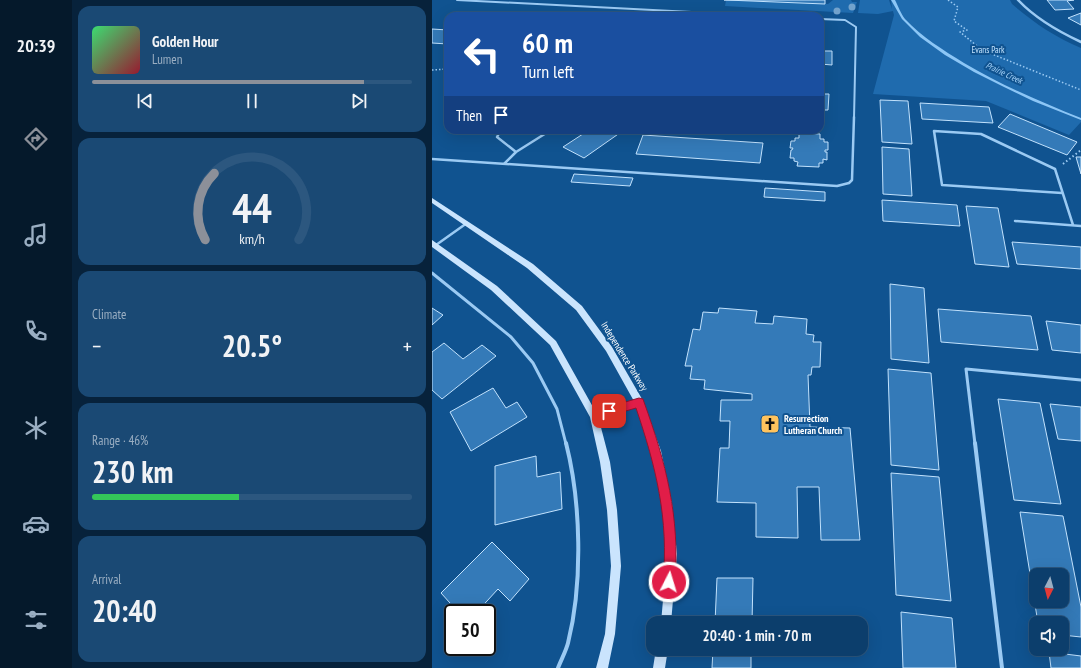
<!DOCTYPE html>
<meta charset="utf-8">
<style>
:root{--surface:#0c3e6c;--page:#1a4974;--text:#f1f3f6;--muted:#9aaec2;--line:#2c577f;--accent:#8c9099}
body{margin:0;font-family:"PT Sans Narrow",sans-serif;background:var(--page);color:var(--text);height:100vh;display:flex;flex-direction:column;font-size:15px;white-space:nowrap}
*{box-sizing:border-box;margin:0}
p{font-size:13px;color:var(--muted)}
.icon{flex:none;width:22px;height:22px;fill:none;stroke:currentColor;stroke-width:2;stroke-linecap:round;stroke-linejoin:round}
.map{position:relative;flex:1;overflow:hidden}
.details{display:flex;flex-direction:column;gap:6px;padding:6px;background:#07223b;width:360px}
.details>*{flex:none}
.banner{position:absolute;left:12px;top:12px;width:380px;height:122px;border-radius:12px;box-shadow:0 4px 16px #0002,0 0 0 1px var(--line);background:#1a4fa0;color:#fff;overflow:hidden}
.needle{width:26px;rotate:186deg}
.tools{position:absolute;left:597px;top:568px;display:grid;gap:8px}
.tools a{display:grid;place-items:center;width:40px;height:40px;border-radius:8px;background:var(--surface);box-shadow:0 4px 16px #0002,0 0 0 1px var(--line);font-size:20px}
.speed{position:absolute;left:12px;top:604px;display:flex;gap:8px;font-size:20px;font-weight:700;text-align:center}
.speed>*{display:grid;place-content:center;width:52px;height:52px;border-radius:50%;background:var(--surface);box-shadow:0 4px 16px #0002,0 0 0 1px var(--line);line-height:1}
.speed .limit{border:2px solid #111;border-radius:6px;background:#fff;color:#111}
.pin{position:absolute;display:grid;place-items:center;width:34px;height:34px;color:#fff;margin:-17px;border-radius:8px;box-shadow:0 2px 6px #0006}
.me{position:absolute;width:44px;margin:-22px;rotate:5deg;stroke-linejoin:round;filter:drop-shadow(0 0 3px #0008)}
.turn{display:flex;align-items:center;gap:14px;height:84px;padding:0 12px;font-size:18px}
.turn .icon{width:52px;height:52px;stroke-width:2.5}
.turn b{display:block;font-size:28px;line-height:34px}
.then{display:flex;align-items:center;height:38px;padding:0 12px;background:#0003;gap:8px;font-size:15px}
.big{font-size:30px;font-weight:700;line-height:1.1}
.details .tile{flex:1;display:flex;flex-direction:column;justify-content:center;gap:6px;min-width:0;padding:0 14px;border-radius:12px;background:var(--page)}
.details .dial{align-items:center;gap:0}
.dial svg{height:104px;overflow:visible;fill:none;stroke:var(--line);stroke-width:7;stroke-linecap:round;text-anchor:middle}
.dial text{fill:var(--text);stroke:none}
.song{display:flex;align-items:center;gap:12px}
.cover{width:48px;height:48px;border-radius:6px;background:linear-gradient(135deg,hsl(140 70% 55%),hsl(350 70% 35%))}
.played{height:4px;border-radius:2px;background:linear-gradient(90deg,var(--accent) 85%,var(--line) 85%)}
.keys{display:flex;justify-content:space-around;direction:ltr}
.heat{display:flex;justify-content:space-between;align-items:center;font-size:22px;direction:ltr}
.charge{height:6px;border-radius:3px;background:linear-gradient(90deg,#34c759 46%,var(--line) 0)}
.trip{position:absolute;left:214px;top:616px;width:222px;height:40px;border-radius:12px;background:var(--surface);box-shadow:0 4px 16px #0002,0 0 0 1px var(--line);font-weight:700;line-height:40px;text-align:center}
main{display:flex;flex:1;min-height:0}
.tabs{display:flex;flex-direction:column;width:72px;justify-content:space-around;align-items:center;background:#05192b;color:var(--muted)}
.tabs .icon{width:28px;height:28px}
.tabs .selected{color:var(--accent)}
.tabs b{font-size:18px;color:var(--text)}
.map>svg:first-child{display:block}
.green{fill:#1f6bae}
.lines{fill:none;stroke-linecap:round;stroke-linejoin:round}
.stream{fill:#8cc6f6;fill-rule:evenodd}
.building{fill:#347ab8;stroke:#c2e2fd;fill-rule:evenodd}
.path-far1{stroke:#9bcaf3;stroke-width:1.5;stroke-dasharray:1.5 2;stroke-linecap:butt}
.path{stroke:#9bcaf3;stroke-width:2;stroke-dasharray:1.5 2.5;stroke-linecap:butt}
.lane-far3{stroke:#9bcaf3;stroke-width:2}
.lane-far2{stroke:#9bcaf3;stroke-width:2.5}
.lane-far1{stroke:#9bcaf3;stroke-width:3}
.lane{stroke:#9bcaf3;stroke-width:4}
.street{stroke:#9bcaf3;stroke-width:2.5}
.secondary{fill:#cae4fd;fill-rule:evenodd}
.tree{fill:#72a2cc}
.route{fill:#e11d48;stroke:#92132f}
.labels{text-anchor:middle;stroke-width:4;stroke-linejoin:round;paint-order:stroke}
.far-park-label{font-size:9px;fill:#c2e2fd;stroke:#105390}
.far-water-label{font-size:9px;font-style:italic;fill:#a7d4fa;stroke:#105390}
.street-label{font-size:10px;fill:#fff;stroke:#105390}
.poi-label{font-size:10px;font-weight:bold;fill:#fff;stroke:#105390;text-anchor:start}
</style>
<main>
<nav class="tabs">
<b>20:39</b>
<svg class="icon selected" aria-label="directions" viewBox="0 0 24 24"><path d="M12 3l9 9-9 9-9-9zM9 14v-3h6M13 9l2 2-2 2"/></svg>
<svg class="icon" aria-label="music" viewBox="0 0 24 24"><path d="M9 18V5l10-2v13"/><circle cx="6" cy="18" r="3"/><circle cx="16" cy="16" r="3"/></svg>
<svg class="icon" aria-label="phone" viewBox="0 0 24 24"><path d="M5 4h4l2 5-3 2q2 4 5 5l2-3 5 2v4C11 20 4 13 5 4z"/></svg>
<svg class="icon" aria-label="climate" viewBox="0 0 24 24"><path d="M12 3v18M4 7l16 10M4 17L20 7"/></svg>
<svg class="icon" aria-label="car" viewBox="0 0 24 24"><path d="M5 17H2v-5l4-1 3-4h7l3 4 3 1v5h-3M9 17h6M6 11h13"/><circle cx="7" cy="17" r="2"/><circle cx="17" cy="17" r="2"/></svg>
<svg class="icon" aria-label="filters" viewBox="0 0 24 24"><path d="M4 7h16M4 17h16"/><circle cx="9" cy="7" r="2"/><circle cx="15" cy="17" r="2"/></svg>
</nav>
<section class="details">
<div class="tile">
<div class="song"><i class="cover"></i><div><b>Golden Hour</b><p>Lumen</p></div></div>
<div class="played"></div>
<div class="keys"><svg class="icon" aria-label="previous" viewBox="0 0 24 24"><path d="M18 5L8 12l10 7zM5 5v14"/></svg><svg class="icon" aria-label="pause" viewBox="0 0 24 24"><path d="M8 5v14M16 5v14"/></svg><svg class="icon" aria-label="next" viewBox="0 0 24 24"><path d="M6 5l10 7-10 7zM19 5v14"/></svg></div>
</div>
<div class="tile dial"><svg viewBox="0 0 100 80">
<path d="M14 69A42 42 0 1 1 86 69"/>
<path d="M14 69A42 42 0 0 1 21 18" stroke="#8c9099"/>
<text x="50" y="56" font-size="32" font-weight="700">44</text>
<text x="50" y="72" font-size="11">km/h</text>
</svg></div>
<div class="tile"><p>Climate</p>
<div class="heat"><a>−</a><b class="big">20.5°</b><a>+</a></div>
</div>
<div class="tile"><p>Range · 46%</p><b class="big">230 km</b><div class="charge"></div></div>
<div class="tile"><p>Arrival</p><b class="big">20:40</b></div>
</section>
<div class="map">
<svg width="649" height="668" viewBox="0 0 649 668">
<rect width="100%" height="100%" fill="#105390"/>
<path class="green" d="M294 0 396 4 401 0H422H419L420 2H425L421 13 293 6Z
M428 0H457L460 9 459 0H578L580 4C601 22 623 37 649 48V122L637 135 554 101 441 94 462 15 461 11 446 14 426 13Z"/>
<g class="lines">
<path class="stream" d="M459 0H463C466 6 469 14 473 19 490 37 511 50 532 63 569 85 609 102 649 118V120L601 101 572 87 542 72 513 55 488 37 470 19Z"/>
</g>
<path class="building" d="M292 0H393V4L294 0Z
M615 0H642L635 1 642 9 623 10Z
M45 12 127 16H42Z
M649 13V25L636 18Z
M0 29 16 30V44L0 43Z
M388 51H400V65L388 64Z
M388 94H397L396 110H388Z
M448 100 476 101 480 144 450 142Z
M488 103 557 107 561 123 490 119Z
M578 114 645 142 635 155 566 127Z
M157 130H192L152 158 131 147Z
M367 133 388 134V139H392V142H396V150H393V152H395V160L391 159V163H387V167L365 166 366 162 362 161V158H358L359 150H360L361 148H358L359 141H363V138H367Z
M211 135 331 143 328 163 204 154Z
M450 147 477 149 480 196 451 194Z
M644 157H649V174Z
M142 174 201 178 198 186 139 182Z
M333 188 393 192V201L332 197Z
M450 200 525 205 528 226 451 221Z
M534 206 566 208 577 267 543 264Z
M580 242 649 247V269L585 264Z
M458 284 492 288 497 363 459 359Z
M0 308 11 315 0 325Z
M287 308 325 311 323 323 341 324 342 316 375 319 374 334 382 335 381 342H389L388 367H380L379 375H376L378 427 418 428 428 540H389L387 487H365L366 538 324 537V503L285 502 288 448H297L298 421H288L289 400H320V394L272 389 273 380 258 379 260 366H253L261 329 268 330 271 312 286 313Z
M506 309 599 316 606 350 509 342Z
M614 321 649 325V353L620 350Z
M12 343 31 359 50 345 64 356 10 399 0 390V352Z
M456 369 499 373 507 470 459 465Z
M61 388 74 408 85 402 95 417 39 451 18 412Z
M566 399 608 403 629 504 582 500Z
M618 404 649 407V441L626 439Z
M104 456 105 477 128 472 130 509 63 525V466Z
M459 473 507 477 519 601 464 595Z
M588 512 631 516 649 607V637L630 635V623H606ZM604 575H630V601H604Z
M60 542 97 579 78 601 66 589 44 613H27L9 593Z
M285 578H321L320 623H283Z
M469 612 520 618 524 668H471Z
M281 649H319V668H280Z
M617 652 649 656V668H619Z"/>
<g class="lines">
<path class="path-far1" d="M516 0 526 7 522 21 535 30 528 32 550 50 649 90
M0 70 16 69"/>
<path class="path" d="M631 164 649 150"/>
<path class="lane-far3" d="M25 0 338 16
M388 19 413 20 424 27 422 118"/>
<path class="lane-far2" d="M69 130 65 137 84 152
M0 159 405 186 417 183 420 180 422 117
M72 164 84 152 119 130
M630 193 510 185 502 131 549 134 623 169 641 225
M583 221 649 226
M4 245 35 223"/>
<path class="lane-far1" d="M0 273 79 337 101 363 125 409 134 444
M163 416 206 403
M543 444 534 369 649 380"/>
<path class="lane" d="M543 443 570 668
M126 668C129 660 134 651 136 643 151 583 149 502 134 443"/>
<path class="street" d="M586 0C604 19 625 31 649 42"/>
<path class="secondary" d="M0 198 101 264 150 306 180 347 210 399 229 451 240 504 245 554 239 623H229L235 554 230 504 219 451 203 403 174 351 144 310 95 268 0 203Z
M0 240 65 286 124 341 166 416 178 462 185 510 189 566 183 634 176 668H164L173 634 179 566 175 510 168 462 158 417 118 345 59 290 0 247Z
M224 649H236L233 668H221Z"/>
</g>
<g class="tree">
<circle cx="420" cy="7" r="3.5"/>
<circle cx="405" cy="11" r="3.5"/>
</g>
<path class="route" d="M207 398 211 399 212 402C234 463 248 517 243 582L241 586 237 588 233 586 231 582C237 519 224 467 204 408L177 416 173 415 172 411 173 408Z"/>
<defs>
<symbol id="church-square" viewBox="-11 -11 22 22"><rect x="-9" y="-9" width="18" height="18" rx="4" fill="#ffc35d" stroke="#105390"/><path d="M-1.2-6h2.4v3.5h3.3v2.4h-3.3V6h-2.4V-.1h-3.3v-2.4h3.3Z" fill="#111"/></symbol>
</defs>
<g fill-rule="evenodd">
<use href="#church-square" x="327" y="413" width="22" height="22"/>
</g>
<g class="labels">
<g class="far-park-label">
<text x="556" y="53">Evans Park</text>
</g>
<g class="far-water-label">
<text transform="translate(572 73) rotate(25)" y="3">Prairie Creek</text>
</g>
<g class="street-label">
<text transform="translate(193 356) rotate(58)" y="4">Independence Parkway</text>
</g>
<g class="poi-label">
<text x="352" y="422">Resurrection<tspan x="352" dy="12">Lutheran Church</tspan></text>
</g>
</g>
</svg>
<div class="tools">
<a><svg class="needle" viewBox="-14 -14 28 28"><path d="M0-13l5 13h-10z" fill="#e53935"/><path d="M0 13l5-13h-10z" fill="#9aaec2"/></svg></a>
<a><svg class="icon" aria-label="sound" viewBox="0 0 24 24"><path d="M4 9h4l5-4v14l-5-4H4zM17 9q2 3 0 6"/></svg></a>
</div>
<div class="speed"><div class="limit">50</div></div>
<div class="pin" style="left:177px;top:411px;background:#d93025"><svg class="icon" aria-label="arrive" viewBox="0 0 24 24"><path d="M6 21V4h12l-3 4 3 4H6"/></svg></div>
<svg class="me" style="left:237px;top:582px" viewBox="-20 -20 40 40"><circle r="17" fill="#e11d48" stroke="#fff" stroke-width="3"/><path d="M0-11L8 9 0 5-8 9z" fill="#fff"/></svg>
<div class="trip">20:40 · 1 min · 70 m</div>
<div class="banner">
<div class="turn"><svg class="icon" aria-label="left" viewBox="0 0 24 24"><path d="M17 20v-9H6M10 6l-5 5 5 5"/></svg><div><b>60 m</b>Turn left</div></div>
<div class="then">Then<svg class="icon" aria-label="arrive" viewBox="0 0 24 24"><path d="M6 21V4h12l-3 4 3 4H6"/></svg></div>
</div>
</div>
</main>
